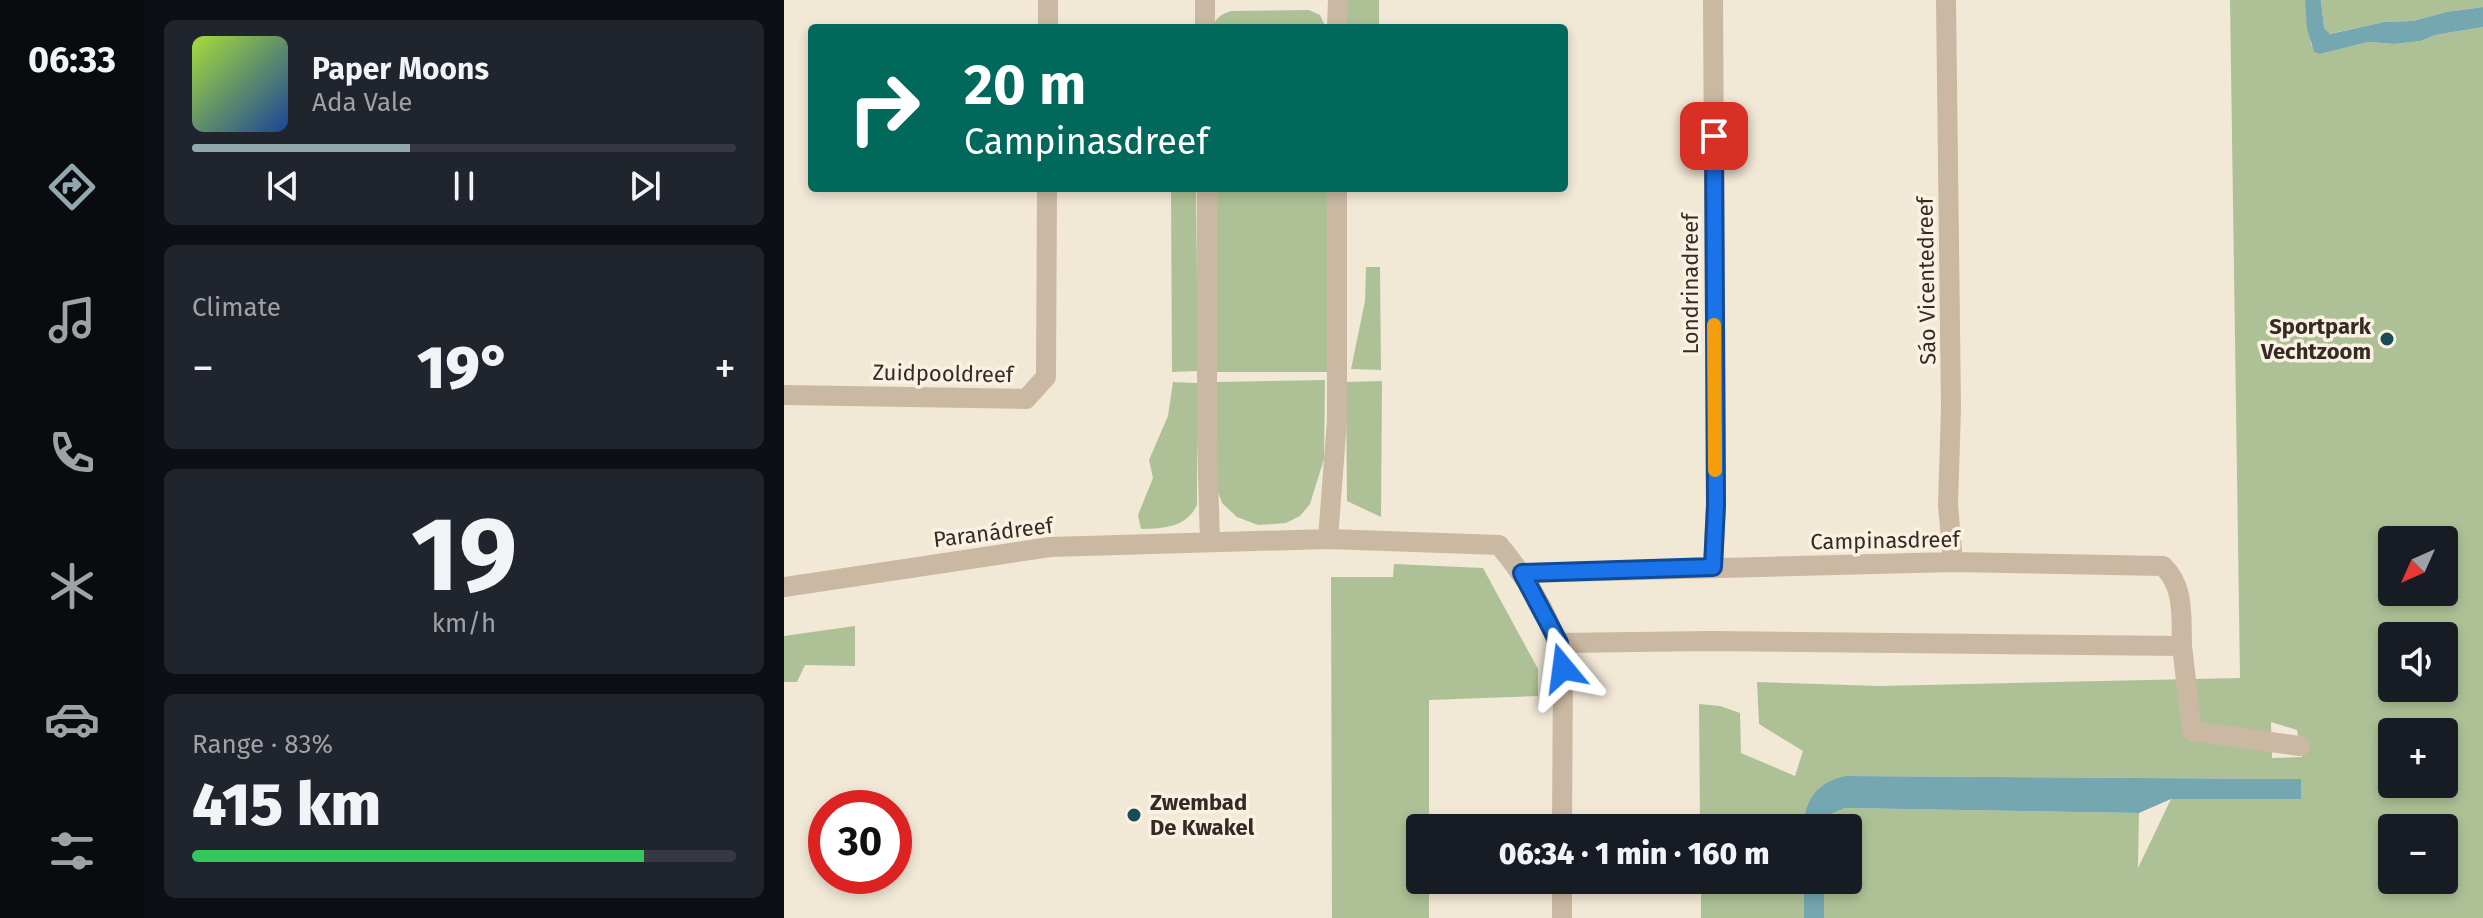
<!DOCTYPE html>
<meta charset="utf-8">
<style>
:root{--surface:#171b24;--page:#20242c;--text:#f1f3f6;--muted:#9ea1a6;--line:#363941;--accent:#90a8ae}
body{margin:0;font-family:"Fira Sans",sans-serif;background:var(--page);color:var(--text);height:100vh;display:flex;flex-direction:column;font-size:30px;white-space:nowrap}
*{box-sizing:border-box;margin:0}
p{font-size:26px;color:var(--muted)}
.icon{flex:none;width:44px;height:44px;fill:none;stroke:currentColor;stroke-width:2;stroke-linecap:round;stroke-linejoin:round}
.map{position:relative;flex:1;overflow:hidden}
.drawer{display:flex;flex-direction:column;gap:20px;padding:20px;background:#0d0f14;width:640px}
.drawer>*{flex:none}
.banner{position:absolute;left:24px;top:24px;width:760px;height:168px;border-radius:8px;box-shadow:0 4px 12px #0003;background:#00695c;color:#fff;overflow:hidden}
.needle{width:52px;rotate:225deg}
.tools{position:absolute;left:1594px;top:526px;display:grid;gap:16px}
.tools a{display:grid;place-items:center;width:80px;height:80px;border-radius:8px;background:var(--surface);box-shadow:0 4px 12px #0003;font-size:40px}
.speed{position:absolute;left:24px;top:790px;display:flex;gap:16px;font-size:40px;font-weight:700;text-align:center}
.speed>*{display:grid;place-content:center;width:104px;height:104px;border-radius:50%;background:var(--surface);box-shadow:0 4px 12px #0003;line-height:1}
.speed .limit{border:12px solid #d22;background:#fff;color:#111}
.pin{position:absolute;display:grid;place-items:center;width:68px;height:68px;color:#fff;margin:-34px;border-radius:16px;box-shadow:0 4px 12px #0006}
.me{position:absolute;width:88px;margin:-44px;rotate:344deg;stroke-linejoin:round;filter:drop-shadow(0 0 6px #0008)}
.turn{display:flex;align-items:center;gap:28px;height:168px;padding:0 24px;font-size:36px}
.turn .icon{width:104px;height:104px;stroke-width:2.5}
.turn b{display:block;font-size:56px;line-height:68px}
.big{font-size:60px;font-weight:800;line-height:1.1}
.drawer .widget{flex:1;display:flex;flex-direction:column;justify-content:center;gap:12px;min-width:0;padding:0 28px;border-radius:12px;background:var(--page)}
.drawer .dial{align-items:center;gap:0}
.dial b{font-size:104px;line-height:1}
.song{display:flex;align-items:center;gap:24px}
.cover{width:96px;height:96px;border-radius:12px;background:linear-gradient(135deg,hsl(80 70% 55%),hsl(220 70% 35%))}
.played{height:8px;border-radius:4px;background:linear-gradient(90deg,var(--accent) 40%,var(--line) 40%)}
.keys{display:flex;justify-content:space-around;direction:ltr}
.heat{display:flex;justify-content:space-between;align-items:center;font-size:44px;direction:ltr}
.charge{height:12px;border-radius:6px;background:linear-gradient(90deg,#34c759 83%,var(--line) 0)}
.trip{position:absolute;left:622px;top:814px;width:456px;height:80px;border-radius:8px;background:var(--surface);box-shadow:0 4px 12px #0003;font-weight:800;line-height:80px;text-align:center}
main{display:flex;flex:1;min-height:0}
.menu{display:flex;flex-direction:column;width:144px;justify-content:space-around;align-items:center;background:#090b0e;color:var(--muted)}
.menu .icon{width:56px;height:56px}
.menu .selected{color:var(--accent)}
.menu b{font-size:36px;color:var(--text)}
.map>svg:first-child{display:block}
.green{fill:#aec196;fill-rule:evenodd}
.water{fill:#74a7b0}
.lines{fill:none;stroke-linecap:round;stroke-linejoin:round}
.minor{stroke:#cab8a2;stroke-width:20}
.route-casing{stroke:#114b97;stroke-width:20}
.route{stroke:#1a73e8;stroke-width:14}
.slow{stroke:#f59e0b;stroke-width:14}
.poi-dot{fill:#194c57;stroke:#faf1e2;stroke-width:3}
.labels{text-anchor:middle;stroke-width:7;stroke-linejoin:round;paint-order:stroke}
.street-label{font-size:22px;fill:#342b25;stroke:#faf1e2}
.poi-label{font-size:22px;font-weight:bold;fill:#342b25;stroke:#faf1e2;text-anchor:end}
</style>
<main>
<nav class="menu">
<b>06:33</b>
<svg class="icon selected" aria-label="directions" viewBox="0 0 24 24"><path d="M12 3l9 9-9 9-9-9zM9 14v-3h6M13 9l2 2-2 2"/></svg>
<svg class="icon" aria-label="music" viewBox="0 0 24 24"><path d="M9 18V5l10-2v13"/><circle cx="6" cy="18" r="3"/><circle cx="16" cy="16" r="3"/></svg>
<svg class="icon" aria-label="phone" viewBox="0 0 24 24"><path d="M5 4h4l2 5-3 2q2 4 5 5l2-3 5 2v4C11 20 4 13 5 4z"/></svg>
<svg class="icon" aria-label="climate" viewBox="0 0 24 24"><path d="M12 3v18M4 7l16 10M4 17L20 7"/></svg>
<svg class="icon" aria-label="car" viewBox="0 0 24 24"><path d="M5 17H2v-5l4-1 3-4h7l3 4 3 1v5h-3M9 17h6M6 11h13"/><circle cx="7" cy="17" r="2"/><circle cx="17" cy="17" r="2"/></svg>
<svg class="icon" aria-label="filters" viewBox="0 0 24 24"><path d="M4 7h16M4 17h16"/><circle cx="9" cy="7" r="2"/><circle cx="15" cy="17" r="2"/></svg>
</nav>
<section class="drawer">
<div class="widget">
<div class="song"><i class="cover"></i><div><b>Paper Moons</b><p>Ada Vale</p></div></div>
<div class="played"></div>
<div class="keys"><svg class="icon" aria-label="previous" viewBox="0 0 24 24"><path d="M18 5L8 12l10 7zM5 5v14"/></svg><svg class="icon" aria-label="pause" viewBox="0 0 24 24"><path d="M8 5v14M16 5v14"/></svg><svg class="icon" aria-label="next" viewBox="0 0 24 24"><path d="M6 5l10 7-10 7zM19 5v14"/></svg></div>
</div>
<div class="widget"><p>Climate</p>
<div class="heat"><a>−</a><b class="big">19°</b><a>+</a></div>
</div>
<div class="widget dial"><b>19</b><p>km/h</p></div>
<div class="widget"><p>Range · 83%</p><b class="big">415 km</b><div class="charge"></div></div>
</section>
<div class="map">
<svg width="1699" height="918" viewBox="0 0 1699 918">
<rect width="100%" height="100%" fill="#f2e8d6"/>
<path class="green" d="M560 0H595V28H560Z
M1446 0H1521L1527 45 1536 54 1584 42 1611 44 1637 41 1651 35 1699 27V918H1040V880H1064V828L1040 827 1049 813 1061 808 1355 813 1354 868 1387 799 1517 798V779L1062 776 1020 819V828H916L915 704 936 706 956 713 957 753 1011 776 1019 751 975 724 973 682 1096 686 1456 678ZM1608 540H1660V592H1608ZM1608 636H1660V688H1608ZM1487 722 1513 730 1518 757 1488 758ZM1608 732H1660V784H1608ZM1608 828H1660V880H1608Z
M1537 0H1699V7L1662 12 1629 21 1600 22 1545 34 1540 28Z
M525 10 536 15 542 28H430C430 18 438 14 447 11Z
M387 188H412L414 371 388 372Z
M431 188H543V372H431Z
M582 267H596L597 370 567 369 581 301Z
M541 380 540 459 526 504 516 516 502 523 474 525 453 517 438 503 432 486V382Z
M598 381 597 517 563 501 562 382Z
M389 382 413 383V505C402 528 380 528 357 529L354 515 369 478 365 460 384 416Z
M610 564 699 568 754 669V696L645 700V828H636V880H645V918H548L547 577H609Z
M71 626V666L21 665 13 682H0V636Z
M917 880H1020V918H917Z"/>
<path class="water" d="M1521 0H1537L1540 28 1546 34 1600 22 1629 21 1662 12 1699 7V27L1651 35 1637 41 1611 44 1584 42 1536 54 1530 52 1523 29Z
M1062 776 1517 779V799H1387L1355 813 1061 808 1049 813 1040 828H1020C1020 799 1034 782 1062 776Z
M1020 880H1040V918H1020Z"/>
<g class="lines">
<path class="minor" d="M421 0V28
M1162 0 1167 408 1164 505 1169 562
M264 28V0
M553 28 554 0
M423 188V441L426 542
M0 395 242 399 262 377 263 188
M544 539 553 420V188
M929 567 932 505 929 0
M738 573 1169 562 1379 566C1401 587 1397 617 1398 646L927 641 775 643
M0 587 266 547 544 539 715 545C744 580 772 623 779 668L778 828
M1398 646 1408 731 1516 746
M778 880V918"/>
</g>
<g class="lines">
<defs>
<path id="route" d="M779 668 775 643 738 573 929 567 932 505 930 136"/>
</defs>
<use href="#route" class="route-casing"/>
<use href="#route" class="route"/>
<path class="slow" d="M930 325 931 470"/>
</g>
<g class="poi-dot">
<circle cx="1603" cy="339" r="8"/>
<circle cx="350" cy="815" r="8"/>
</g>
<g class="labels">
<g class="street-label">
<text transform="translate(1142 281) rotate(-91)" y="8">Sáo Vicentedreef</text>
<text transform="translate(906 284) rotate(-90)" y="8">Londrinadreef</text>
<text transform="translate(159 373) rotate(1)" y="8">Zuidpooldreef</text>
<text transform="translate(209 532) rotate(-7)" y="8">Paranádreef</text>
<text transform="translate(1101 540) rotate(-1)" y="8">Campinasdreef</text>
</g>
<g class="poi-label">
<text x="1587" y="334">Sportpark<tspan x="1587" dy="25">Vechtzoom</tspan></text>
<text x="366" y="810" text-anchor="start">Zwembad<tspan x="366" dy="25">De Kwakel</tspan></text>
</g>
</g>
</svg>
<div class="tools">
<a><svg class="needle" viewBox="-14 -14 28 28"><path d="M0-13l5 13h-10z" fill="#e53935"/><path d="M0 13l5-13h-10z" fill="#9ea1a6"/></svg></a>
<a><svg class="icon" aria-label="sound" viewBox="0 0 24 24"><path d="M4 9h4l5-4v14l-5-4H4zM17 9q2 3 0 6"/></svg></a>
<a>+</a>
<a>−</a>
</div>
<div class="speed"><div class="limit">30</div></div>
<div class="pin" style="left:930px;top:136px;background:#d93025"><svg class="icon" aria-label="arrive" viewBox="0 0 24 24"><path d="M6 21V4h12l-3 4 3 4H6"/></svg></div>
<svg class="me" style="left:779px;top:668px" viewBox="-20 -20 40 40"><path d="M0-17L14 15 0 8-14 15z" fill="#1a73e8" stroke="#fff" stroke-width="4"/></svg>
<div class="trip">06:34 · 1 min · 160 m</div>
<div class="banner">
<div class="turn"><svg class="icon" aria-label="right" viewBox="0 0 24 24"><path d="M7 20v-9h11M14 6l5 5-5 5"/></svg><div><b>20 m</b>Campinasdreef</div></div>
</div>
</div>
</main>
